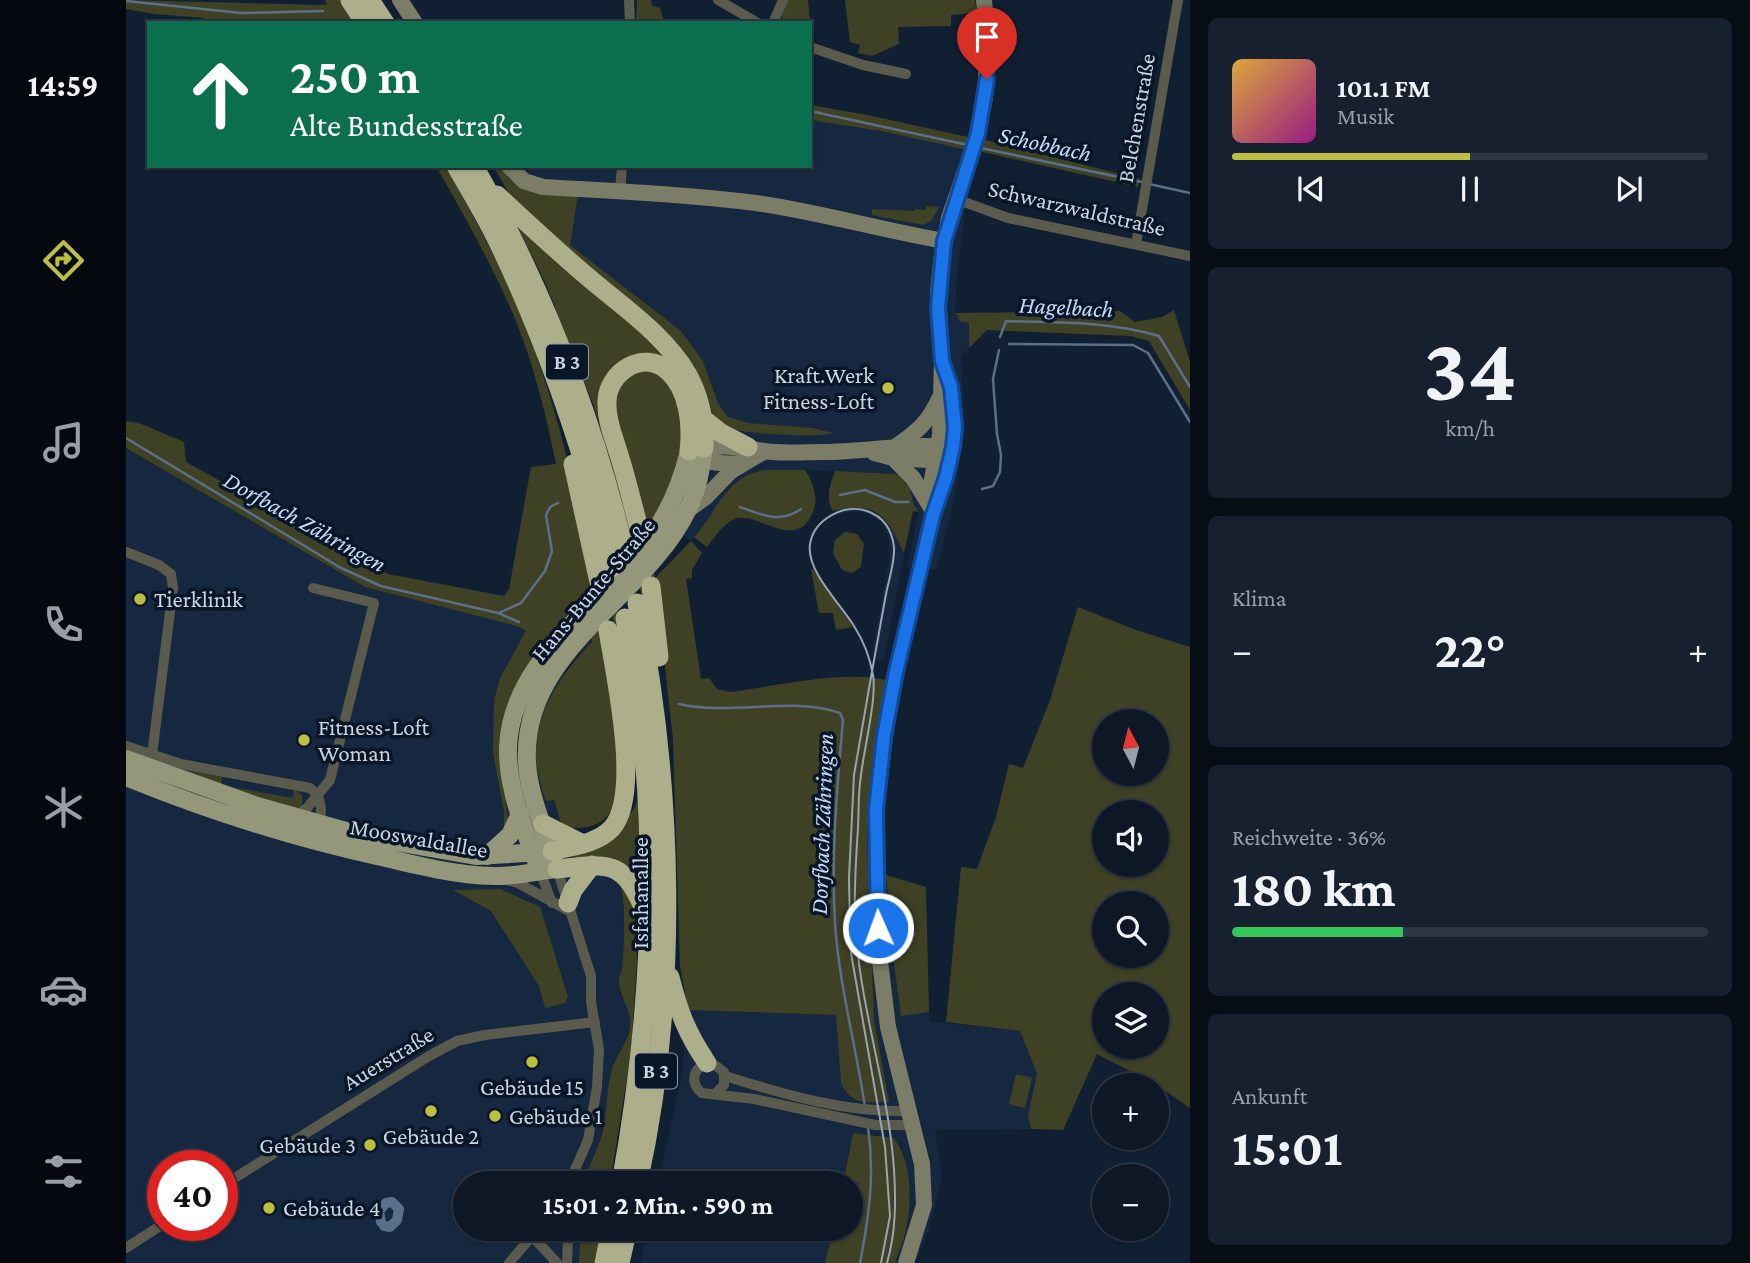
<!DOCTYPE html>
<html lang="de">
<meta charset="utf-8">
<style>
:root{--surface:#0d1726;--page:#16202e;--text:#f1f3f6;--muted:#9a9fa7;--line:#2d3643;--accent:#bdbf43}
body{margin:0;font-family:"Crimson Pro",serif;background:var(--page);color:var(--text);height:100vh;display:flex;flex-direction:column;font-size:26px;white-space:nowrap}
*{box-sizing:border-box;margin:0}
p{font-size:23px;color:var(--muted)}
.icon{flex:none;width:38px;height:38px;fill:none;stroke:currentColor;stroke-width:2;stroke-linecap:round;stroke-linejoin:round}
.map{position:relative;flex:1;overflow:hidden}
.panel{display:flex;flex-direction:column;gap:18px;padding:18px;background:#070d15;width:560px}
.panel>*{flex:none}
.guide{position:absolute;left:21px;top:21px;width:665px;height:147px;border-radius:0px;box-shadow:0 2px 5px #0004,0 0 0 2px var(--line);background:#0b6e4f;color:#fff;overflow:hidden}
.needle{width:46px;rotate:353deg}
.fabs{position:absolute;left:966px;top:709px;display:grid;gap:14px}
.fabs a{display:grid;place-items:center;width:77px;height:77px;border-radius:50%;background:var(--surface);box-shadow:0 2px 5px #0004,0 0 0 2px var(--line);font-size:35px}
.speed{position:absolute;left:21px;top:1150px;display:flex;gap:14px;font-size:35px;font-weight:700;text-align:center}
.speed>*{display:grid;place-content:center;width:91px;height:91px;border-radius:50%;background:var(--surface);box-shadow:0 2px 5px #0004,0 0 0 2px var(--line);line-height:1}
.speed .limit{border:10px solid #d22;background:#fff;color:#111}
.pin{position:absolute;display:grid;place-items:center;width:60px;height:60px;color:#fff;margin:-72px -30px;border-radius:50% 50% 50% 0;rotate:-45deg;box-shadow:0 0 7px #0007}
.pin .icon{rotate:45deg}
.me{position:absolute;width:77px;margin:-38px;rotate:358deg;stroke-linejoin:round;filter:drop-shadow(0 0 5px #0008)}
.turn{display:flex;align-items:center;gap:24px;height:147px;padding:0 28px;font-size:32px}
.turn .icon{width:91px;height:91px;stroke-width:2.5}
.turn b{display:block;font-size:49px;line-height:60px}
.big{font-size:52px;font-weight:700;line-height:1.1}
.panel .widget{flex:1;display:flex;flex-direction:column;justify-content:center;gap:10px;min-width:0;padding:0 24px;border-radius:10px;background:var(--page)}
.panel .dial{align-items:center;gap:0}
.dial b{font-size:91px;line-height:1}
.song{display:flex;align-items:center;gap:21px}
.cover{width:84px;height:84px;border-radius:10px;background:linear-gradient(135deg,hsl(40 70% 55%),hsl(310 70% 35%))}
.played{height:7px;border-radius:4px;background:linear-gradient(90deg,var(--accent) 50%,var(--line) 50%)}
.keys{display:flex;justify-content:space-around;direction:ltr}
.heat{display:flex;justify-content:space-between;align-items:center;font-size:38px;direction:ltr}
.charge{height:10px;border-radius:5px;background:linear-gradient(90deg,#34c759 36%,var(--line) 0)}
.trip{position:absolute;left:327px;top:1171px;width:410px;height:70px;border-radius:35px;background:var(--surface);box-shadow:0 2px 5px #0004,0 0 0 2px var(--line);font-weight:700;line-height:70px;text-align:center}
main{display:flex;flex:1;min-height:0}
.tabs{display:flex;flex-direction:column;width:126px;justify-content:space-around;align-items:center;background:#05090f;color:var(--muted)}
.tabs .icon{width:49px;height:49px}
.tabs .active{color:var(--accent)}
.tabs b{font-size:32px;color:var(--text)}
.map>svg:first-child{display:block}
.built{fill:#162840;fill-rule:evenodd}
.green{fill:#3f4124;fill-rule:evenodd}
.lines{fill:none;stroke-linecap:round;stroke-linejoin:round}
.stream{stroke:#5b6f8a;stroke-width:2.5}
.canal{stroke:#5b6f8a;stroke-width:10}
.street{stroke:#5a5b4c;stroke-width:10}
.secondary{stroke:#7b7d66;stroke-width:16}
.primary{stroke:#95977a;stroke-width:18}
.highway{stroke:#adaf8b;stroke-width:19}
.tram{stroke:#99a4b3;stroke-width:2}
.route-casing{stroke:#114b97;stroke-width:18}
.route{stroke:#1a73e8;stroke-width:12}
.poi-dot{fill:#bdbf43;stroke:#081628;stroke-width:2.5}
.labels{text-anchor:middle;stroke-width:7;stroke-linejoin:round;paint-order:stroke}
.shield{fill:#081628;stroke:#909caa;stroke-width:2}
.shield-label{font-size:21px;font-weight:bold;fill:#cbd5e2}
.street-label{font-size:23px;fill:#cbd5e2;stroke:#081628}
.poi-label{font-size:23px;fill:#cbd5e2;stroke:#081628;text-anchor:start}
.water-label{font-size:24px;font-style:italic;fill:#c5dbf8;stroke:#081628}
</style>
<main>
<nav class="tabs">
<b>14:59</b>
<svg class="icon active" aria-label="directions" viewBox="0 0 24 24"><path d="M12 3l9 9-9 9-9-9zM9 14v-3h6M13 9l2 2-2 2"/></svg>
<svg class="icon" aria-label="music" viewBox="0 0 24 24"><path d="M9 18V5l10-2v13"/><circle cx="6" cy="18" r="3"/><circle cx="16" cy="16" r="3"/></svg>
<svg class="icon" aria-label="phone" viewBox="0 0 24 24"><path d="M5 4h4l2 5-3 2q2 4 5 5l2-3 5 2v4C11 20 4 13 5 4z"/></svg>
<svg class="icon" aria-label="climate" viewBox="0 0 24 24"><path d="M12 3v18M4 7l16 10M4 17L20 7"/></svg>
<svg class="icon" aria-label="car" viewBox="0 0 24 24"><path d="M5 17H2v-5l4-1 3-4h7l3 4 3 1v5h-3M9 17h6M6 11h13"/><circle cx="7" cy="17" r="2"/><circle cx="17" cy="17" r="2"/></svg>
<svg class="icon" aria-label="filters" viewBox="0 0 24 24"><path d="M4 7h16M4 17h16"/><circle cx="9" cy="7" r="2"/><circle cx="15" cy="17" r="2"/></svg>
</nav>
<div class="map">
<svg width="1064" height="1263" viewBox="0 0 1064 1263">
<rect width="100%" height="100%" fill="#111f32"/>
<path class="built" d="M684 120 755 131 852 151 839 212 831 274 829 313 835 322 843 323V348L835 357 839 429 826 510 810 570 781 567 793 512 788 505V499L768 474 683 470 633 471 603 488 580 524 565 541 530 513 543 493 557 419 586 412 619 431 690 435H704L707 433 687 428 623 423 602 417 592 403 577 361 555 331 444 245 375 166H684Z
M0 448 239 587 391 626 401 631 374 678 367 753 378 812V829L382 825 375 767 395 678 409 654 449 610 465 644 443 666 424 699 411 743V767L428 800 436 826 479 874 493 883 496 890 498 931 494 993 501 1006 504 1022 501 1037 486 1071 475 1137 458 1183H340V1228L455 1229 453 1263H0ZM37 1166H96V1225H37Z
M729 507 743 509 758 518 768 529 778 553 758 660 754 662 750 660 746 651 764 558 763 539 756 523 745 515 728 511 712 515 707 511Z
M740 677 754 679 739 778 733 879 735 949 747 1013 741 875H760L768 964 775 1016 803 1012 805 1022 894 1031 911 1073 902 1116 905 1129 809 1130 816 1175 804 1227 789 1263H769L781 1227 784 1201 777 1149 769 1140 775 1199 772 1237 766 1263H746L754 1233 757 1200 753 1135 727 1133 718 1178 733 1182 725 1217 724 1183H532L556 1074 562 1010 710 1015 715 1083 726 1098 750 1102 720 949 719 879 724 775Z
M521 1229H707L699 1263H514Z"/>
<path class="green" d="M0 0 201 5 199 0H215L230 23H78V18L28 14 0 9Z
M511 0H525L526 6 534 8 538 22 510 23Z
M662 0H682L685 30 684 33V23H658L655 14Z
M719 0H849L851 13 825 15V26L772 27 773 44 746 56 732 53 734 45 724 42Z
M684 105 742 115 842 137 837 149 755 131 684 120Z
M855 139 1014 179 1012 187 852 151Z
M310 166H319C354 226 386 287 409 352 447 456 464 564 481 672 486 707 502 770 489 803 480 827 457 831 436 826L428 800 421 801 419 799C416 789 413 778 411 767 404 718 434 675 466 642L455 604 409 654 395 678 375 767 382 819 378 829V812L367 753 368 700 374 678 400 631 391 626 239 587 0 448V421L13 423 58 442 60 462 262 574 378 596 383 589 405 467 430 464C420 414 407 361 387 314 365 263 338 215 310 166Z
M367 166H375L391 184 452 195 444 245 555 331 577 361 592 403 602 417 623 423 687 428 708 433C696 438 622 434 607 429 599 427 590 420 585 412L557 419 558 439 543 493 522 530 529 578 565 541 576 553 566 570V578L560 579 575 679 583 678 591 689 605 692C651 686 716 670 760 680L741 835 748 1020 763 1102C741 1103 725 1105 715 1083L710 1015 562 1010 554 965 547 739 529 579 525 637 489 479 467 404 419 282 390 224 385 197Z
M800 206 813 207 805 221 797 225 746 215V209L788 211 789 209 800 210Z
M1048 310 1064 362V410L1023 341 1004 336 861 330 843 348V323L835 322 829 313 994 311 1009 322 1036 317Z
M640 470H679C687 482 693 498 687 512 670 554 632 510 608 519 597 524 588 538 581 547L568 537C593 510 599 476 640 470Z
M709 471 768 474 781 477 788 505 793 512 787 511 778 553C761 517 752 500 707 511 699 498 704 485 709 471Z
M457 475C472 535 490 596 500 657 512 735 515 813 520 892L507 871 499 865 450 860 448 853C465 842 505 822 510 804 516 785 508 748 505 729 493 643 475 559 457 475Z
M719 532 731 534 738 544 735 567 726 573 716 570 707 553 709 540Z
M685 569H687L727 627 710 630 707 613H693Z
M952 607 1010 630 1064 647V1108L1031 1085 971 1054 937 1130 905 1129 902 1116 911 1073 894 1031 820 1022 835 867 851 869 870 817 883 764 897 768 924 700ZM978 721H1031V774H978ZM978 812H1031V864H978ZM978 903H1031V956H978ZM978 994H1031V1046H978Z
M43 767 96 777 95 785 167 798 168 789 176 795V806L168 812Z
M476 870 494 877 508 895 511 961 505 1053 484 1183H458C462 1167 470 1153 475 1138 481 1117 480 1094 485 1073 489 1056 504 1041 504 1023 505 1008 493 997 493 982 493 976 496 972 496 966 498 951 500 897 494 885 490 877 480 874 471 875Z
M760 875 800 887 803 1012 775 1016 768 964Z
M374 889 414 907 442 997 439 1003 419 1008 413 986 365 911 327 890Z
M890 1074 906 1078 899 1108 883 1104Z
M727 1133 768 1138C785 1160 786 1199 781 1225 779 1238 773 1251 769 1263H699L707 1229 724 1228 725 1217 733 1183 718 1179Z
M455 1229H476L468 1263H453Z"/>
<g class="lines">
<path class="stream" d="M0 1 115 13 197 11
M684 111 842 145
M855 148 1016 182
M1023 184 1064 193
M874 337 880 321C932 323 983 321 1033 336L1064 387
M883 344 1007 345 1022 353 1064 422
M0 438 215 568 255 586 372 613 393 622
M856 489 867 486 874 472 875 455 871 434 867 379 873 350
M714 495 739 490 769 502H782
M614 507C636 515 654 524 675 509
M373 613 395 603 419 571 426 551 420 515 424 507 432 503
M553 704C606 716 665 696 714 713L717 720C711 786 705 857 709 923 713 985 730 1046 739 1107
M734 1263C743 1216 749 1176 742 1127"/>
<path class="canal" d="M255 1222 253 1211 260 1203 266 1202 273 1209 271 1220 264 1227 258 1226"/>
<path class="street" d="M503 0 504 23
M592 0 632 23
M647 23 657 0
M684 47 737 65 780 74
M494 192 496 166
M830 199 882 218 1064 256
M1010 244 1052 0
M0 552 33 565 45 574 47 588 26 755
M0 746 55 764 184 788C198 798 196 813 192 829
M168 818 181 808 204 780 248 603 187 588
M431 869 465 976V1002L473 1049 471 1087 462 1140 443 1183
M414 871 426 903
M381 880 392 883 445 912
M599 1076C660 1095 720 1113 784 1111
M589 1094 598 1085V1072L586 1063C568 1064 562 1082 576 1093L628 1099 749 1125H787
M96 1186 303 1056 331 1041 359 1035 469 1022
M435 1228 442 1241 441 1263
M407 1237 431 1263
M0 1248 37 1224
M383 1263 413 1228"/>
<path class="secondary" d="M274 0 289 23
M383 166 398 181 417 187C488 191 559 194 630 203 693 212 755 230 818 241
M769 447C792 431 802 423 814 397
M569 450C592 444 615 447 638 451 657 454 678 452 697 452 739 452 780 443 821 447
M748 453 767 458 819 461
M565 455C582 464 599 464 618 463
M767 458 787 478 804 506
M802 502 814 435 816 361 812 293 815 263 823 218 850 139 859 98 862 45 858 0
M562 510 580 497 605 471 639 451
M780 1263 798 1205 796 1164 762 1027 753 953 750 810 759 736 768 682 807 515 820 477 827 447 829 427 825 387 816 361"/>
<path class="primary" d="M0 759 131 806 241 837 350 856 415 852
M0 777C81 810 165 837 251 856 289 865 328 875 367 876 389 877 410 871 431 869 421 835 403 798 401 762 395 650 519 599 562 509 572 489 575 469 578 448
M361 856 384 835 394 814
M414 871C399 832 381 789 382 747 385 669 457 617 504 564 533 532 553 493 563 451"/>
<path class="highway" d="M224 0 239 23
M244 0 259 23
M330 166C343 189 357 212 369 236 421 342 458 453 487 567
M348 166C417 288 467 417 499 553
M371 195C401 223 431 251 463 278 497 307 539 335 562 375 574 397 579 423 578 448
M576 418 595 433 622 447
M447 464 473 582
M515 536C508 510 502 484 494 458 489 440 480 421 481 401 482 372 517 349 542 371 563 390 566 425 563 451
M525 586 533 657
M511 603C548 787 553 999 512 1183
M417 824 457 844
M426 851C446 846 471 844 486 828 516 794 489 675 482 630
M431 869C487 862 498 861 521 916
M442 903 447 890 466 865
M544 977C553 1012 560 1032 581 1063
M495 1183C529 996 535 805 499 618
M478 1263 485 1228
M494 1263 502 1228"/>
<path class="tram" d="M755 1263 764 1216 759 1147 725 953 724 929 723 878 728 775 745 677C750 650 755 622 760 594 763 579 769 562 768 547 766 530 758 517 741 511 719 503 688 519 684 544 680 571 714 603 728 626 737 640 744 658 747 675 751 698 738 749 735 775 732 792 733 810 732 828 730 858 728 887 729 918 732 1002 762 1084 768 1169 770 1201 770 1232 761 1263"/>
</g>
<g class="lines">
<defs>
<path id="route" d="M752 928 750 810 758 736 770 672 807 515 820 477 827 447 829 427 825 387 816 361 812 308 818 241 852 133 861 79"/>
</defs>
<use href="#route" class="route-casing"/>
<use href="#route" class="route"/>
</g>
<g class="poi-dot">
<circle cx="762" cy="388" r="7"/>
<circle cx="14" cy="599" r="7"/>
<circle cx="178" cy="740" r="7"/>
<circle cx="406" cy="1062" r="7"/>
<circle cx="305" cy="1111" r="7"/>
<circle cx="369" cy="1116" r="7"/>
<circle cx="244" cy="1145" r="7"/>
<circle cx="143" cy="1208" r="7"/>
</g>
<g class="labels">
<g class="shield">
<rect x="420" y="344.5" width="42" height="35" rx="5"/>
<rect x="509" y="1053.5" width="42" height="35" rx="5"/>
</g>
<g class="shield-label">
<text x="441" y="369">B 3</text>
<text x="530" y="1078">B 3</text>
</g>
<g class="street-label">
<text transform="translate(1010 118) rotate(-80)" y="8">Belchenstraße</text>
<text transform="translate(951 208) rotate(13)" y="8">Schwarzwaldstraße</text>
<text transform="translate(467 589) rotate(-50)" y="8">Hans-Bunte-Straße</text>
<text transform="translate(293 838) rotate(10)" y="8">Mooswaldallee</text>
<text transform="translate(514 893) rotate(-90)" y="8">Isfahanallee</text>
<text transform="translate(262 1058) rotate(-31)" y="8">Auerstraße</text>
</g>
<g class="poi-label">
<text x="748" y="383" text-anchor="end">Kraft.Werk<tspan x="748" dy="26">Fitness-Loft</tspan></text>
<text x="28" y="607">Tierklinik</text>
<text x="192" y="735">Fitness-Loft<tspan x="192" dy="26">Woman</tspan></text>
<text x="406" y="1095" text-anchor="middle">Gebäude 15</text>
<text x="383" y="1124">Gebäude 1</text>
<text x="305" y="1144" text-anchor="middle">Gebäude 2</text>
<text x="230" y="1153" text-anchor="end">Gebäude 3</text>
<text x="157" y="1216">Gebäude 4</text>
</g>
<g class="water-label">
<text transform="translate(919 144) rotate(12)" y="8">Schobbach</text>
<text transform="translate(940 307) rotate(3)" y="8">Hagelbach</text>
<text transform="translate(179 522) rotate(29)" y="8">Dorfbach Zähringen</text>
<text transform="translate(696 824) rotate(-88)" y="8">Dorfbach Zähringen</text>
</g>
</g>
</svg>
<div class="fabs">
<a><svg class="needle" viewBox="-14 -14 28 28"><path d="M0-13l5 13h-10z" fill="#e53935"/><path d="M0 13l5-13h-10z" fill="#9a9fa7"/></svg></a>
<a><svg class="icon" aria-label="sound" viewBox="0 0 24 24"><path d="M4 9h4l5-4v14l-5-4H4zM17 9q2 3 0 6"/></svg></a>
<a><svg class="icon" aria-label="search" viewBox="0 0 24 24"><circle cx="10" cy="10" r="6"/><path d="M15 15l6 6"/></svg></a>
<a><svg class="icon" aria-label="layers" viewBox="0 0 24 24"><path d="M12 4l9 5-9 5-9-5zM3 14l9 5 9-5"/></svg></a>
<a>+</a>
<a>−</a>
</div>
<div class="speed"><div class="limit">40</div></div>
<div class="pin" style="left:861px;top:79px;background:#d93025"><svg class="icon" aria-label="arrive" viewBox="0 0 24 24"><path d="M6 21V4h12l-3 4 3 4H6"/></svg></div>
<svg class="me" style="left:752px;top:928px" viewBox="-20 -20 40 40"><circle r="17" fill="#1a73e8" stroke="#fff" stroke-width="3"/><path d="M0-11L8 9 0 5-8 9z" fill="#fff"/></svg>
<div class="trip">15:01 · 2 Min. · 590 m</div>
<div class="guide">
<div class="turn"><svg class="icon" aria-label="ahead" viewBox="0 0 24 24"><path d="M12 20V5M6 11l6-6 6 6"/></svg><div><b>250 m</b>Alte Bundesstraße</div></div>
</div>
</div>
<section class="panel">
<div class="widget">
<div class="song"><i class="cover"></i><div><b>101.1 FM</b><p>Musik</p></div></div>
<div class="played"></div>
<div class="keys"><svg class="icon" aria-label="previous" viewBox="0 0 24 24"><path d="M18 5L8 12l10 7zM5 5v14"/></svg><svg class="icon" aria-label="pause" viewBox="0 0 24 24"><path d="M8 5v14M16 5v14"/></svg><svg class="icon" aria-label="next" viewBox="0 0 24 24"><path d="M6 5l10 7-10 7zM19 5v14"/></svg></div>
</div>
<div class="widget dial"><b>34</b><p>km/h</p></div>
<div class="widget"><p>Klima</p>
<div class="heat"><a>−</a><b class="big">22°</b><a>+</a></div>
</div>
<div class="widget"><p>Reichweite · 36%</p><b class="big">180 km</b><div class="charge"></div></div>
<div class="widget"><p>Ankunft</p><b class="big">15:01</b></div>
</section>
</main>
